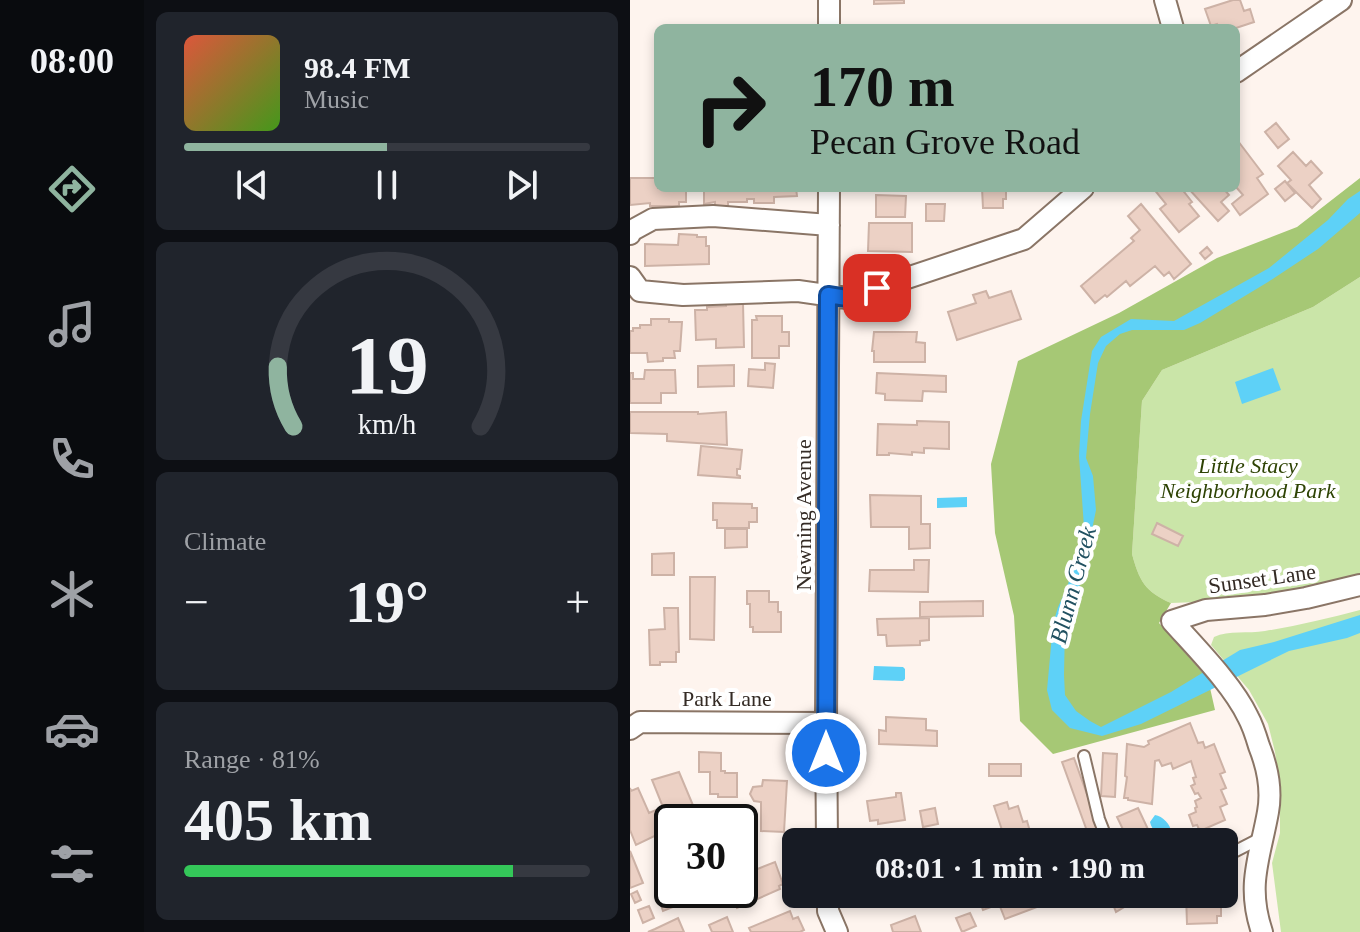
<!DOCTYPE html>
<meta charset="utf-8">
<style>
:root{--surface:#171b24;--page:#20242c;--text:#f1f3f6;--muted:#9ea1a6;--line:#363941;--accent:#8fb49f}
body{margin:0;font-family:Georgia,serif;background:var(--page);color:var(--text);height:100vh;display:flex;flex-direction:column;font-size:30px;white-space:nowrap}
*{box-sizing:border-box;margin:0}
p{font-size:26px;color:var(--muted)}
.icon{flex:none;width:44px;height:44px;fill:none;stroke:currentColor;stroke-width:2;stroke-linecap:round;stroke-linejoin:round}
.map{position:relative;flex:1;overflow:hidden}
.sheet{display:flex;flex-direction:column;gap:12px;padding:12px;background:#0d0f14;width:486px}
.sheet>*{flex:none}
.hud{position:absolute;left:24px;top:24px;width:586px;height:168px;border-radius:12px;box-shadow:0 4px 12px #0003;background:#8fb49f;color:#111;overflow:hidden}
.speed{position:absolute;left:24px;top:804px;display:flex;gap:16px;font-size:40px;font-weight:700;text-align:center}
.speed>*{display:grid;place-content:center;width:104px;height:104px;border-radius:50%;background:var(--surface);box-shadow:0 4px 12px #0003;line-height:1}
.speed .limit{border:4px solid #111;border-radius:12px;background:#fff;color:#111}
.pin{position:absolute;display:grid;place-items:center;width:68px;height:68px;color:#fff;margin:-34px;border-radius:16px;box-shadow:0 4px 12px #0006}
.me{position:absolute;width:88px;margin:-44px;rotate:0deg;stroke-linejoin:round;filter:drop-shadow(0 0 6px #0008)}
.turn{display:flex;align-items:center;gap:28px;height:168px;padding:0 24px;font-size:36px}
.turn .icon{width:104px;height:104px;stroke-width:2.5}
.turn b{display:block;font-size:56px;line-height:68px}
.big{font-size:60px;font-weight:700;line-height:1.1}
.sheet .widget{flex:1;display:flex;flex-direction:column;justify-content:center;gap:12px;min-width:0;padding:0 28px;border-radius:12px;background:var(--page)}
.sheet .dial{align-items:center;gap:0}
.dial svg{height:208px;overflow:visible;fill:none;stroke:var(--line);stroke-width:7;stroke-linecap:round;text-anchor:middle}
.dial text{fill:var(--text);stroke:none}
.song{display:flex;align-items:center;gap:24px}
.cover{width:96px;height:96px;border-radius:12px;background:linear-gradient(135deg,hsl(10 70% 55%),hsl(100 70% 35%))}
.played{height:8px;border-radius:4px;background:linear-gradient(90deg,var(--accent) 50%,var(--line) 50%)}
.keys{display:flex;justify-content:space-around;direction:ltr}
.heat{display:flex;justify-content:space-between;align-items:center;font-size:44px;direction:ltr}
.charge{height:12px;border-radius:6px;background:linear-gradient(90deg,#34c759 81%,var(--line) 0)}
.trip{position:absolute;left:152px;top:828px;width:456px;height:80px;border-radius:12px;background:var(--surface);box-shadow:0 4px 12px #0003;font-weight:700;line-height:80px;text-align:center}
main{display:flex;flex:1;min-height:0}
.tab-bar{display:flex;flex-direction:column;width:144px;justify-content:space-around;align-items:center;background:#090b0e;color:var(--muted)}
.tab-bar .icon{width:56px;height:56px}
.tab-bar .active{color:var(--accent)}
.tab-bar b{font-size:36px;color:var(--text)}
.map>svg:first-child{display:block}
.green{fill:#cae5a8}
.forest{fill:#a6c875}
.water{fill:#5ed1f7}
.building{fill:#ecd1c5;stroke:#cdb2a6;stroke-width:2}
.lines{fill:none;stroke-linecap:round;stroke-linejoin:round}
.service-casing{stroke:#8a7566;stroke-width:14}
.minor-casing{stroke:#8a7566;stroke-width:24}
.service{stroke:#fff;stroke-width:10}
.minor{stroke:#fff;stroke-width:20}
.route-casing{stroke:#114b97;stroke-width:20}
.route{stroke:#1a73e8;stroke-width:14}
.labels{text-anchor:middle;stroke-width:8;stroke-linejoin:round;paint-order:stroke}
.park-label{font-size:22px;font-style:italic;fill:#2e4304;stroke:#fff}
.street-label{font-size:22px;fill:#342b25;stroke:#fff}
.water-label{font-size:24px;font-style:italic;fill:#215161;stroke:#fff}
</style>
<main>
<nav class="tab-bar">
<b>08:00</b>
<svg class="icon active" aria-label="directions" viewBox="0 0 24 24"><path d="M12 3l9 9-9 9-9-9zM9 14v-3h6M13 9l2 2-2 2"/></svg>
<svg class="icon" aria-label="music" viewBox="0 0 24 24"><path d="M9 18V5l10-2v13"/><circle cx="6" cy="18" r="3"/><circle cx="16" cy="16" r="3"/></svg>
<svg class="icon" aria-label="phone" viewBox="0 0 24 24"><path d="M5 4h4l2 5-3 2q2 4 5 5l2-3 5 2v4C11 20 4 13 5 4z"/></svg>
<svg class="icon" aria-label="climate" viewBox="0 0 24 24"><path d="M12 3v18M4 7l16 10M4 17L20 7"/></svg>
<svg class="icon" aria-label="car" viewBox="0 0 24 24"><path d="M5 17H2v-5l4-1 3-4h7l3 4 3 1v5h-3M9 17h6M6 11h13"/><circle cx="7" cy="17" r="2"/><circle cx="17" cy="17" r="2"/></svg>
<svg class="icon" aria-label="filters" viewBox="0 0 24 24"><path d="M4 7h16M4 17h16"/><circle cx="9" cy="7" r="2"/><circle cx="15" cy="17" r="2"/></svg>
</nav>
<section class="sheet">
<div class="widget">
<div class="song"><i class="cover"></i><div><b>98.4 FM</b><p>Music</p></div></div>
<div class="played"></div>
<div class="keys"><svg class="icon" aria-label="previous" viewBox="0 0 24 24"><path d="M18 5L8 12l10 7zM5 5v14"/></svg><svg class="icon" aria-label="pause" viewBox="0 0 24 24"><path d="M8 5v14M16 5v14"/></svg><svg class="icon" aria-label="next" viewBox="0 0 24 24"><path d="M6 5l10 7-10 7zM19 5v14"/></svg></div>
</div>
<div class="widget dial"><svg viewBox="0 0 100 80">
<path d="M14 69A42 42 0 1 1 86 69"/>
<path d="M14 69A42 42 0 0 1 8 46" stroke="#8fb49f"/>
<text x="50" y="56" font-size="32" font-weight="700">19</text>
<text x="50" y="72" font-size="11">km/h</text>
</svg></div>
<div class="widget"><p>Climate</p>
<div class="heat"><a>−</a><b class="big">19°</b><a>+</a></div>
</div>
<div class="widget"><p>Range · 81%</p><b class="big">405 km</b><div class="charge"></div></div>
</section>
<div class="map">
<svg width="730" height="932" viewBox="0 0 730 932">
<rect width="100%" height="100%" fill="#fef4ee"/>
<path class="green" d="M730 277V575L620 600 541 603C515 592 509 580 502 554L512 401 532 370 683 307Z
M730 610V932H651L642 863 650 833V788L645 752 638 724 619 690 581 645 584 637C599 630 618 634 635 631 667 626 699 618 730 610Z"/>
<path class="forest" d="M730 178V277L683 307 532 370 512 401 502 554C509 580 515 592 541 603L529 623 578 679 585 710 423 754 390 721 384 616 365 533 361 464 388 361 489 313 587 258 667 227Z"/>
<path class="water" d="M730 191V213L688 249 638 282 570 323 554 330H502L490 334 476 346 468 363 460 414 456 458 463 476 466 510 452 579 435 626 434 675 435 695 446 711 460 721 471 727 541 692 610 650 644 642 730 615V633L717 638 659 651 511 724 472 736 440 728 422 710 417 690 423 624 428 607 437 588 454 527 449 456 451 421 462 351 471 337 501 319 544 321 639 268 698 220 718 199Z
M643 368 651 390 612 404 605 382Z
M337 497V507L307 508V498Z
M244 666 273 667 275 669V679L273 681 243 680Z
M525 815C533 816 542 826 541 833L538 836C529 836 522 831 520 822Z"/>
<path class="building" d="M244 0H274V3L244 4Z
M603 0H610L614 11 620 9 624 22 606 28H589L587 24 581 26 575 9Z
M646 123 659 139 648 148 635 132Z
M608 141 633 174 627 178 638 194 610 215 602 204 613 195 606 187V143Z
M663 152 676 166 681 161 692 173 679 185 691 199 682 208 657 183 661 180 648 166Z
M0 178H28V188H56V202H49V206H20V203L0 205Z
M655 181 665 193 655 201 645 189Z
M83 188H166L167 196 144 197V203H124V199H117V202H98V206H85V202L74 204V189Z
M352 188H376V199H373V208H353Z
M523 188H551L562 202 559 204 569 216 549 232 530 209 536 204Z
M558 188H593L599 195 591 202 599 211 588 221Z
M246 195 276 196 275 217H246Z
M296 204H315L314 221H296Z
M511 204 561 264 544 279 539 272 534 276 525 266 500 286 496 281 477 297 475 295 465 303 451 286 504 241 501 238 510 230 498 216Z
M239 223H282V252L238 251Z
M49 234 67 235V237H76V246H79V264L15 266V244L48 245Z
M577 247 582 253 575 259 570 253Z
M356 291 359 298 381 291 391 319 327 340 318 312 346 303 343 295Z
M113 303 114 347 86 348V339L66 340 65 310H77V307L96 306V304Z
M126 316H152V332H159V346H149V358H122V320H127Z
M21 319H39V322H52L50 351H44L45 358H33V361L18 362 17 353H0V331H3V328H10V325H21Z
M244 332H287L286 342 295 343V362H244V351H242Z
M135 363 145 364 143 388 118 386 119 369 135 370Z
M104 365V386L68 387V366Z
M15 370H45L46 393H31V403H0V373H3V379H14Z
M247 373 316 376V392L293 391 292 401 255 400V394L246 393Z
M0 412H68V414L96 412 97 445 37 441V434L0 433Z
M287 421 319 422V449L294 448V453L282 452V455L259 453V455H247L248 424 287 425Z
M71 446 112 450 110 469H107V475L110 476V478L68 475Z
M240 495 291 496V524H300V548L279 549V527H241Z
M83 503 122 504V508H127V522H119V528H87V520H83Z
M527 523 553 536 548 546 522 534Z
M95 529H117V547L95 548Z
M44 553V575H22V554Z
M284 560H299L298 592 239 591 240 570H284Z
M60 577H85L84 640 60 639Z
M117 591H139V602H148V612H151V632H123V627H120V604H117Z
M353 601V616L290 617V602Z
M34 608H48L49 652H46V662H30V665H20L19 630 35 629Z
M299 618V640L290 641V645L257 646 256 635H248L247 619Z
M256 717 296 719V730L307 731V746L249 744V730L256 731Z
M560 723 568 743 573 742 575 748 584 744 595 772 590 774 596 788 591 790 597 804 590 807 595 820 570 831 567 825 563 826 559 815 566 812 565 808 567 807 565 801 571 798 568 793 565 794 561 786 565 784 563 778 566 777 561 761 543 769 541 763 532 766 529 760 525 761 522 804 498 800V798H494L497 777 495 776 497 744 514 747 519 744 518 741Z
M69 752 91 753V771H95V773H107V797H88V794H80V772H69Z
M473 753 487 754 485 797 471 796Z
M444 758 474 842H461L432 762Z
M359 764H391V776H359Z
M49 772 70 822H42V824L39 816 37 817 22 780Z
M133 780 157 781 154 832 131 831V802L124 801 120 794 123 787 132 786Z
M0 788 1 791 8 788 19 813 26 810 35 831 6 845 0 830Z
M266 793H271L275 820 248 824V820L240 821 237 801 266 797Z
M377 802 379 809 388 806 393 822 397 821 401 835 391 838 392 842H365L362 833 372 830 364 806Z
M305 808 308 824 293 827 290 811Z
M508 808 524 842H499L487 817Z
M576 833 580 842H558Z
M272 835 273 842H241V841Z
M325 835 327 842H311V839Z
M0 851 13 883 0 888Z
M145 862 153 884 149 886 150 889 107 908 100 890H110V876Z
M66 890H88V891L70 899Z
M7 891 11 900 5 903 1 894Z
M44 894 48 905 33 911 29 899Z
M347 894H420L423 901 375 919 369 904 353 910Z
M479 894H496L501 903 486 912Z
M556 894H584V900H591V916H587V923L557 924Z
M19 906 24 918 13 923 8 910Z
M160 911 163 919 168 917 174 930 170 932H121L119 928Z
M340 913 346 926 332 932 326 918Z
M285 916 291 932H263L261 925Z
M97 917 103 932H82L79 925Z
M48 918 54 932H18L25 929Z"/>
<g class="lines">
<defs>
<path id="service" d="M454 756 469 819 478 842
M594 857 631 838
M500 894 502 897 510 894"/>
<path id="minor" d="M199 0V28
M535 0 543 28
M606 72 711 0
M0 234 1 231 23 219 83 216 199 225
M0 277 10 291 53 295 168 291 217 298 394 239 453 188
M0 729 10 722 196 723
M197 842 196 723 199 188
M198 894V911L207 932
M632 932C616 885 630 857 638 812 642 790 637 766 629 746 626 736 623 726 618 717 603 685 566 648 542 621L576 610 635 605 676 598 730 585"/>
</defs>
<use href="#service" class="service-casing"/>
<use href="#minor" class="minor-casing"/>
<use href="#service" class="service"/>
<use href="#minor" class="minor"/>
</g>
<g class="lines">
<defs>
<path id="route" d="M196 753 198 295 217 298 247 288"/>
</defs>
<use href="#route" class="route-casing"/>
<use href="#route" class="route"/>
</g>
<g class="labels">
<g class="park-label">
<text x="618" y="473">Little Stacy<tspan x="618" dy="25">Neighborhood Park</tspan></text>
</g>
<g class="street-label">
<text transform="translate(173 515) rotate(-90)" y="8">Newning Avenue</text>
<text transform="translate(632 578) rotate(-8)" y="8">Sunset Lane</text>
<text x="97" y="706">Park Lane</text>
</g>
<g class="water-label">
<text transform="translate(443 585) rotate(-75)" y="8">Blunn Creek</text>
</g>
</g>
</svg>
<div class="speed"><div class="limit">30</div></div>
<div class="pin" style="left:247px;top:288px;background:#d93025"><svg class="icon" aria-label="arrive" viewBox="0 0 24 24"><path d="M6 21V4h12l-3 4 3 4H6"/></svg></div>
<svg class="me" style="left:196px;top:753px" viewBox="-20 -20 40 40"><circle r="17" fill="#1a73e8" stroke="#fff" stroke-width="3"/><path d="M0-11L8 9 0 5-8 9z" fill="#fff"/></svg>
<div class="trip">08:01 · 1 min · 190 m</div>
<div class="hud">
<div class="turn"><svg class="icon" aria-label="right" viewBox="0 0 24 24"><path d="M7 20v-9h11M14 6l5 5-5 5"/></svg><div><b>170 m</b>Pecan Grove Road</div></div>
</div>
</div>
</main>
